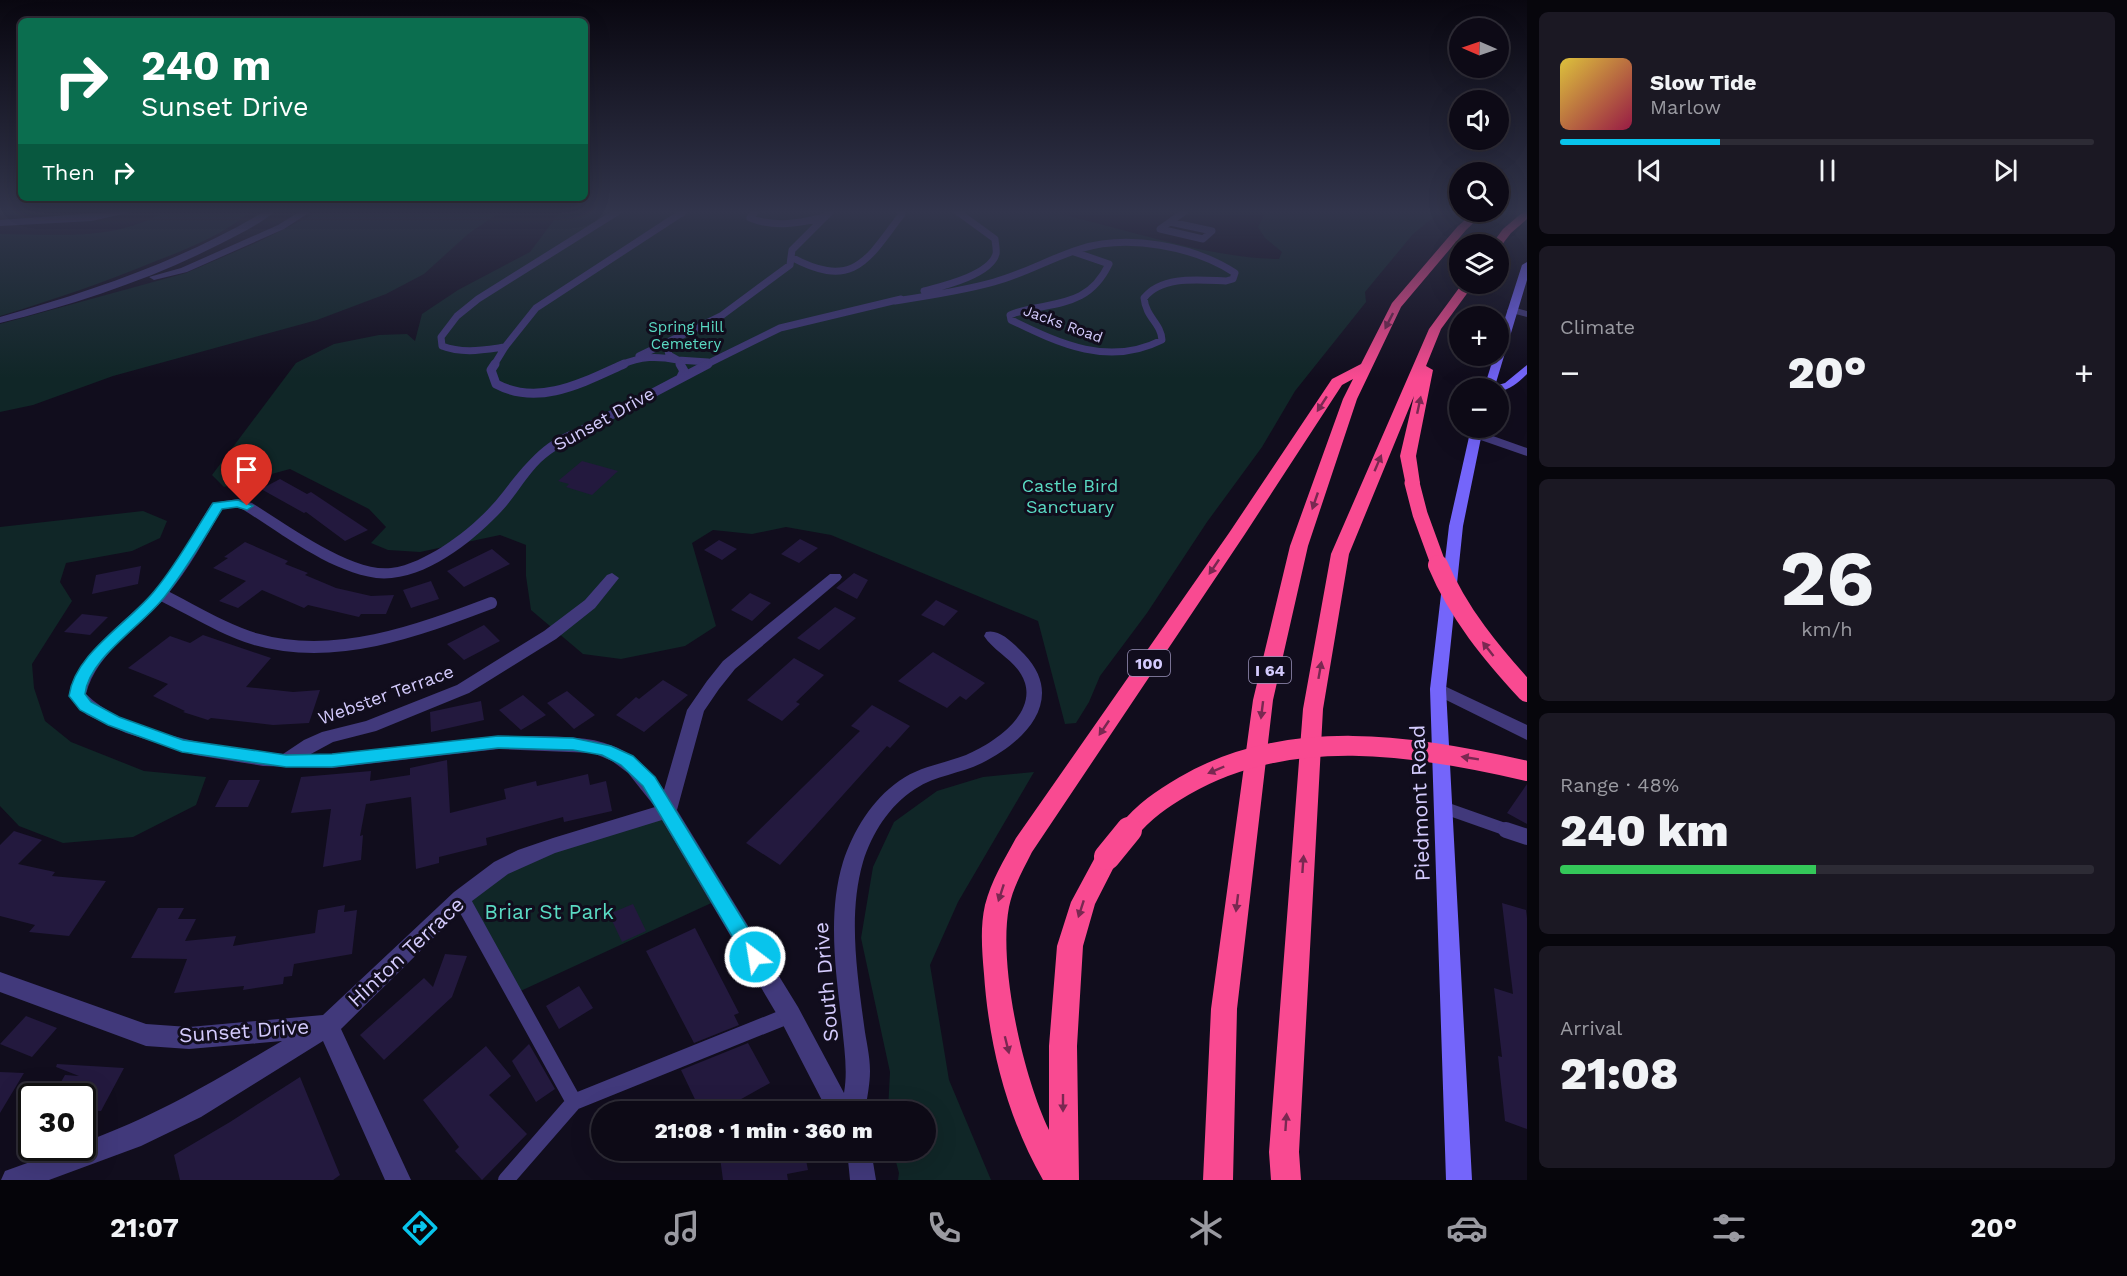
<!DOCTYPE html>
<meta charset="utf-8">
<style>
:root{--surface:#0d0a16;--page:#1b1823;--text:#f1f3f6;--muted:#9a9aa1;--line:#2d2b35;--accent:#08c4ec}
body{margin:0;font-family:"Work Sans",sans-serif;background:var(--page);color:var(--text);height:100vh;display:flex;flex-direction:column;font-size:22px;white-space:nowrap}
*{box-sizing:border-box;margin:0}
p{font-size:20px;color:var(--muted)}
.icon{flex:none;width:33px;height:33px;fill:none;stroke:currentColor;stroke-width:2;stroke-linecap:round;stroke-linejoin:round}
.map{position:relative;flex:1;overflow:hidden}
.details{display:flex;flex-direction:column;gap:12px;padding:12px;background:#07060c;width:600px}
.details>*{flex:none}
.top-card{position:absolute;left:18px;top:18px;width:570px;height:183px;border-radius:9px;box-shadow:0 6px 24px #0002,0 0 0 2px var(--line);background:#0b6e4f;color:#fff;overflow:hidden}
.needle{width:39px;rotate:272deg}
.buttons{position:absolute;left:1449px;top:18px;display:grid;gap:12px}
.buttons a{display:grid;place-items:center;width:60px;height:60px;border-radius:50%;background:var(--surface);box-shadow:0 6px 24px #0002,0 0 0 2px var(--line);font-size:30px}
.speed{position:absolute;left:18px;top:1083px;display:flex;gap:12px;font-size:30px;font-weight:700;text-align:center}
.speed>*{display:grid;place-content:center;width:78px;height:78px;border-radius:50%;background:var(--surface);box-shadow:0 6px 24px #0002,0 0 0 2px var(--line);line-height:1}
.speed .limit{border:3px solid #111;border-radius:9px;background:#fff;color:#111}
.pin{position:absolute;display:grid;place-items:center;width:51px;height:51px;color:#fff;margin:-62px -26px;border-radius:50% 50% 50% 0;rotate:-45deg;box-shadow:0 0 6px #0007}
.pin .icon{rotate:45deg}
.me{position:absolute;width:66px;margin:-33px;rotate:329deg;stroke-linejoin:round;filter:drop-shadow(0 0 4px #0008)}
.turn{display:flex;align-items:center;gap:21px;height:126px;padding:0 24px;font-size:27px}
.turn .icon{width:78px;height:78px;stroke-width:2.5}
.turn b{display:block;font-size:42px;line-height:51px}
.then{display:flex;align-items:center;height:57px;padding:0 24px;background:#0003;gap:12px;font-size:22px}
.big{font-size:45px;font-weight:800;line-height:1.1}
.details .card{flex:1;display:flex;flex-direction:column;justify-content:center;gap:9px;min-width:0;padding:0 21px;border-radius:9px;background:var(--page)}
.details .dial{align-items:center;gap:0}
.dial b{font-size:78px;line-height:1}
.song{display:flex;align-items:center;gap:18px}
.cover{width:72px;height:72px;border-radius:9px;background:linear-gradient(135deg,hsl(50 70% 55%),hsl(340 70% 35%))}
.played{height:6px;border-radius:3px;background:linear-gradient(90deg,var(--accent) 30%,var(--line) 30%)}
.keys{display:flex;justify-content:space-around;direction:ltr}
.heat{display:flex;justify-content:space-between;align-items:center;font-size:33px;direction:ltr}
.charge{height:9px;border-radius:4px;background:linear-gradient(90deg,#34c759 48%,var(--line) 0)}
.trip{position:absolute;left:591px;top:1101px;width:345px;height:60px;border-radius:30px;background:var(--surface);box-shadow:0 6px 24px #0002,0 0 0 2px var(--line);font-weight:800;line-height:60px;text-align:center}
.tabs{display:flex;height:96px;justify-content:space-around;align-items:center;background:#050409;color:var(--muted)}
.tabs .icon{width:42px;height:42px}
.tabs .current{color:var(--accent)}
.tabs b{font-size:27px;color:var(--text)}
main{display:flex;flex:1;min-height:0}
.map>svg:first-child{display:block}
.green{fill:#102627}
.building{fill:#23193e}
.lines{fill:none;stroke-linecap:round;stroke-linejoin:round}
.lane-far3{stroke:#41397b;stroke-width:7}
.lane-far2{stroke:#41397b;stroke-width:9}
.lane-far1{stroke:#41397b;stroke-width:12}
.lane{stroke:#41397b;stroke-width:16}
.street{fill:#41397b;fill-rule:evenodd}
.secondary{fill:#7465fa;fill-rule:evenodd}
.highway{fill:#f94a91;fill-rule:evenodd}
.highway-bridge-far2{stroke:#f94a91;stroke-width:15}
.highway-bridge-far1{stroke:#f94a91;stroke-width:20}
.highway-bridge{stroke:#f94a91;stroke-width:26}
.oneway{fill:#792851}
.route{fill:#08c4ec;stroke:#057f99;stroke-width:1.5}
.labels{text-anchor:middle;stroke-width:6;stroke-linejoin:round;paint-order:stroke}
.far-street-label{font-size:15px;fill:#d4cbfd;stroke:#110d1d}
.far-park-label{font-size:15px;fill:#5adac3;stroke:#110d1d}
.shield{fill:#110d1d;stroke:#9a92ba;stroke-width:1.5}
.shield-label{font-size:16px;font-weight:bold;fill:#d4cbfd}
.street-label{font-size:18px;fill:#d4cbfd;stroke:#110d1d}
.park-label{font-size:18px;fill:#5adac3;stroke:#110d1d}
.near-street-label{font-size:21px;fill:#d4cbfd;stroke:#110d1d}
.near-park-label{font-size:21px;fill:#5adac3;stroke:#110d1d}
</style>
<main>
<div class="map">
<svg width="1527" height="1180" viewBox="0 0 1527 1180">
<rect width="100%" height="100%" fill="#110d1d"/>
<path class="green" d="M154 212H250C222 235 190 248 156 261 105 282 53 300 0 316V234C53 234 111 241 158 215Z
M318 212H500L468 234 424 274 386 294 317 320 113 376 33 405 0 412V324L186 273 260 241Z
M560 212H1061L1072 217C1138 233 1211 258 1279 259L1282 252 1265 238 1258 227 1266 212H1440L1413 234 1365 292 1366 302 1295 391 1262 447 1207 522 1147 613 1100 676 1089 702 1076 723 1065 724 1038 621 831 535 786 527 752 534 713 530 692 543 716 626 685 646 621 659 583 654 531 610 526 576V545L500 535 420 552 388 550 371 543 386 527 369 509 290 469 224 487 212 475 296 363 334 344 379 335 407 334 415 341 422 314 458 290 530 252Z
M143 511 167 521 160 538 132 551 66 563 60 582 72 601 32 664 34 688 45 721 71 742 144 771 206 777 196 805 133 837 63 843 19 826 0 806V527Z
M1034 772 958 902 930 965 949 1080 991 1180H898L899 1173 893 1151 926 1150V1112L888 1111 890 1072 861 938 873 867 894 822 937 791 983 777Z
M667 811 720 899 514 994 461 898 501 868Z"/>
<path class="building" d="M582 461 618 471 592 495 566 487 569 484 558 481Z
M280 479 307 494 311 492 368 530 345 541 306 512 304 513 261 489Z
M800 539 818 548 799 563 781 554Z
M719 540 737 549 722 560 704 550Z
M245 542 288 561 285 564 308 573 305 575 336 588 371 596 394 595 386 614H361L359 617 308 605 304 608 262 590 238 608 219 601 246 581 213 568 228 558 224 557Z
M492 549 510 564 464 587 447 571Z
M141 566 138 584 92 594 96 575Z
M854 573 868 580 857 599 836 588Z
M431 581 439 599 411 608 403 590Z
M750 593 771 603 752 621 731 610Z
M936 600 958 611 944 626 921 615Z
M835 607 856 618 819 650 797 638Z
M82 614 108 617 90 635 64 632Z
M484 625 500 641 464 660 447 644Z
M203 635 271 658 246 687 293 692 320 690 309 723 273 725 211 718 208 720 183 712 185 711 153 696 168 684 128 668 170 636 190 643Z
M933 652 985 683 966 700 960 696 947 708 898 681Z
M794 658 824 675 796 702 800 704 782 721 747 700Z
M663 680 688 695 644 732 616 715 636 697 639 699Z
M567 691 595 715 574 729 547 703Z
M523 695 546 715 521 730 499 710Z
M481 701 484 720 431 732 430 712Z
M872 705 910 726 890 748 887 746 780 865 746 843 860 731 851 726Z
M447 760 450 813 506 799 504 789 536 781 537 786 588 774 590 785 606 781 612 811 564 822 563 817 501 834 486 838 487 845 439 857V863L416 869 411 797 366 804 360 836 363 835 361 860 323 867 331 809 291 813 301 777 371 771 370 781 410 775V768Z
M229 780H260L248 807H215Z
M1527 784V824L1507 813Z
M14 831 42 840 18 864 55 872 52 876 106 881 69 936 29 932 35 925 0 916V845Z
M1502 903 1526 910 1527 918V1129L1505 1121 1498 1056 1502 1057 1494 988 1513 994Z
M633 904 646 931 622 942 609 914Z
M345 905 344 912 357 910 352 954 294 964 292 976 284 977 283 984 243 990 244 986 174 993 187 959 131 958 158 908H184L178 919H196L185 941 236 936 233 946 315 933 318 910Z
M695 928 739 1013 734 1015 739 1025 694 1043 646 951Z
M445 954 467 956 452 997 384 1060 360 1035 424 978 433 987Z
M579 986 593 1008 559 1029 546 1006Z
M26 1016 57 1028 32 1057 0 1044Z
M748 1043 770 1083 718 1112H701L681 1070Z
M529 1044 555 1089 536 1102 512 1061Z
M486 1046 511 1076 489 1095 527 1134 482 1180 455 1151 459 1147 423 1100Z
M57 1064 124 1068 101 1111 82 1110V1096H53L65 1075 79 1076 56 1067Z
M0 1072 24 1073 0 1113Z
M300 1077 340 1175 333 1180H180L174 1155 230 1122Z
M719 1150H804L808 1170 787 1174 788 1180H723Z"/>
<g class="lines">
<path class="lane-far3" d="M755 212 750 218C775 228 800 223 825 217
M830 212 792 250 791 257C854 291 868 259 902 214L900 212
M1170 222 1212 231 1203 239 1160 229 1184 212
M924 291C943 286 990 275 996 254 997 249 995 243 995 239L958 212
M895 301C928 296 962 291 994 282 1024 274 1051 258 1080 249 1128 234 1194 246 1235 273L1233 279 1226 281C1200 280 1162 275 1144 298 1146 318 1161 323 1162 340 1109 367 1060 344 1011 320L1010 315 1015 313C1055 301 1088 308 1109 264L1074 252
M505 347C483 350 463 354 442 346L441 337 457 316 478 299 617 212
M639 356 666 343
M708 362 678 360 669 355 666 343 721 316 790 265 791 257
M494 365 505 347 536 308 683 212
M621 365C641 356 657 356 678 360L681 365
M705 365 780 328 901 299"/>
<path class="lane-far2" d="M495 364 491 370 496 384C539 407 584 382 624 364
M680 364 684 371 681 377
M579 432 708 364"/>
<path class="lane-far1" d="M160 594C191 609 222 629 255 639 335 662 417 631 491 603
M1442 807 1510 831"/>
<path class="lane" d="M1506 830 1527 837
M461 898 574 1102
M506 1180 574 1102 790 1015"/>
<path class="street" d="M110 212H131L92 221 0 226V220Z
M263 212H274C259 225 239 234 222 243 152 279 76 304 0 323V317C92 291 181 261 263 212Z
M299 212H310L284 229 187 272 154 280 149 277 181 268 278 225Z
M1512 307 1527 311V317L1508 312 1507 310Z
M579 428 585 432 583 435C569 443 554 450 541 462 525 478 514 499 498 515 469 545 420 583 376 578 330 572 281 533 242 509L237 507 222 509C205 539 189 569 167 595 140 628 97 651 86 694 126 734 228 750 283 754L304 740 322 732 366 721 457 685 544 631 585 600 607 575 612 573 619 578 595 608 556 639 469 693 376 731 333 742 309 755C386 753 460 735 536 736 562 737 589 736 613 746 635 754 651 771 664 790L687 710 707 681 723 661 830 574H840L842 577 840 580 735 669 719 689 704 711 677 810 798 1007 844 1093C848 1070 844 1048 842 1025 836 973 827 914 843 862 853 831 872 800 899 781 920 766 943 764 966 755 992 744 1035 716 1025 683 1018 661 996 654 984 636L986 632C1000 628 1015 645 1024 654 1067 699 1025 742 982 763 960 774 936 775 915 789 889 806 872 833 863 862 848 914 857 973 864 1025 866 1041 870 1055 870 1071 870 1084 867 1098 865 1112H828L782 1023 662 820 555 853 508 874 468 904 341 1029 411 1180H385L323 1041 201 1117 141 1146 49 1180H1L5 1171 69 1148H82V1143C157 1116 214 1081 282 1041L189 1049 146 1046 0 992V972L146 1024 189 1027 323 1015 454 892 494 862 518 850 553 838 655 807 628 773 612 761 593 753 499 749 332 768 263 766 195 755 126 733 87 715 69 696C82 645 132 620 163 581 182 557 195 529 212 503L238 499 252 503C286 524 352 573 391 568 409 566 427 556 442 547 465 532 486 514 503 492 523 466 546 437 579 428Z
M1476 430 1527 448V456L1472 437V431Z
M1438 683 1527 725V740L1432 693 1430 689 1432 685Z
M847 1150H871L876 1180H850Z"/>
<path class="secondary" d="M1527 262V280L1495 386 1505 383 1527 365V374C1518 383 1511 389 1498 392V388H1484L1494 356H1498V340L1522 265Z
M1471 428H1483L1463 526 1446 689 1472 1180H1446L1430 689 1449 526Z"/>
<path class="highway" d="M1474 212H1485L1466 230 1401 307 1357 399 1308 546 1273 700 1237 1009 1233 1180H1203L1211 1009 1253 700 1290 546 1343 399 1353 379 1342 385 1245 534 1032 852C1023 870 1013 887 1009 907 998 965 1023 1076 1049 1130V1046L1057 946 1071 902 1099 850 1107 847 1115 850 1119 857 1095 904 1083 946 1077 1046 1079 1180H1043C1007 1117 989 1046 984 974 982 951 980 927 985 905 991 881 1004 860 1016 838L1229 533 1332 379 1361 364 1392 303 1458 226Z
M1523 212H1527V219L1511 233 1501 246 1492 244 1503 229Z
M1462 284H1474L1441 329 1426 366 1433 370 1416 456 1420 483 1418 486H1406L1400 456 1414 396 1349 554 1323 709 1299 1152 1301 1180H1271L1269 1152 1303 709 1331 554 1429 329Z"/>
<path class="highway-bridge-far2" d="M1412 483 1420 514 1439 566"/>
<path class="highway-bridge-far1" d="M1438 565C1458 613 1492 654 1527 692
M1128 831C1144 811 1162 799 1184 786 1288 725 1416 745 1527 771"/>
<path class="highway-bridge" d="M1107 857 1129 830"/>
</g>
<defs><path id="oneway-solid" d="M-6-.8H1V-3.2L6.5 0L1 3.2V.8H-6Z" transform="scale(1.5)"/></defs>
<g class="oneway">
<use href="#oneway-solid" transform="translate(1389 321) rotate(117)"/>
<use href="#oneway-solid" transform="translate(1322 404) rotate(123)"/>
<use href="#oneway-solid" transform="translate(1419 405) rotate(-78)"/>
<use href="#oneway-solid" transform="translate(1378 463) rotate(-67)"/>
<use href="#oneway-solid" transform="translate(1315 501) rotate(109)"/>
<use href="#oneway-solid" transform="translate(1214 567) rotate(124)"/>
<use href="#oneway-solid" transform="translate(1488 649) rotate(-128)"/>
<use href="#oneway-solid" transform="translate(1320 670) rotate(-80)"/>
<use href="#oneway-solid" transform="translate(1262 710) rotate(97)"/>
<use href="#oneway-solid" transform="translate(1104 728) rotate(124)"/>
<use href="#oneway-solid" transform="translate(1470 758) rotate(-171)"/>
<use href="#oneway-solid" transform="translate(1216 770) rotate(157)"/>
<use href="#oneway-solid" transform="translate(1303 864) rotate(-86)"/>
<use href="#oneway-solid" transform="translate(1001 893) rotate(108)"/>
<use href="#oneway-solid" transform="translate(1237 903) rotate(97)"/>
<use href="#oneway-solid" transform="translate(1081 909) rotate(108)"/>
<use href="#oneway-solid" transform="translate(1007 1045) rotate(76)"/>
<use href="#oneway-solid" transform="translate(1063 1103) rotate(90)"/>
<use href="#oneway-solid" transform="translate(1286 1122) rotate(-86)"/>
</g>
<linearGradient id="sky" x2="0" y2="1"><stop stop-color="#090710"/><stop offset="0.56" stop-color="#32354c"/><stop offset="1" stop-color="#32354c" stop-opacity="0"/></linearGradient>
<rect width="1527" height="378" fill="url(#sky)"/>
<path class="route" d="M238 500 253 506 247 510 237 507 222 509C204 539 187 568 166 595 144 625 89 657 85 694L91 702 119 717 183 740 286 755 332 754 498 736 573 738 611 746 633 756 655 777 762 951 765 957 762 963 755 966 748 963 643 786 621 765 602 755 573 750 498 748 332 767H286L182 752 108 725 80 710 69 696C75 652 131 622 156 589 178 562 194 532 213 503Z"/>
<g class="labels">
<g class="far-street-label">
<text transform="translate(1063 324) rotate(20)" y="5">Jacks Road</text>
</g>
<g class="far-park-label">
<text x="686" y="332">Spring Hill<tspan x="686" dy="17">Cemetery</tspan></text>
</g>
<g class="shield">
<rect x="1128" y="650" width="42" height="26" rx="4.5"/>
<rect x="1249" y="657" width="42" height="26" rx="4.5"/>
</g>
<g class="shield-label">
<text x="1149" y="669">100</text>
<text x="1270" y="676">I 64</text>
</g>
<g class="street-label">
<text transform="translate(604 419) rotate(-29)" y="6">Sunset Drive</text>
<text transform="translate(386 695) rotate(-20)" y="6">Webster Terrace</text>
</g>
<g class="park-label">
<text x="1070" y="492">Castle Bird<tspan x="1070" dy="21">Sanctuary</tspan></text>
</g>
<g class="near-street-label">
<text transform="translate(1420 803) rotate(-92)" y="7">Piedmont Road</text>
<text transform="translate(406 952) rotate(-43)" y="7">Hinton Terrace</text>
<text transform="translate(826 982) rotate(-95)" y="7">South Drive</text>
<text transform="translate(244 1031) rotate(-4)" y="7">Sunset Drive</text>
</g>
<g class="near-park-label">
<text x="549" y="919">Briar St Park</text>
</g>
</g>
</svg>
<div class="buttons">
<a><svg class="needle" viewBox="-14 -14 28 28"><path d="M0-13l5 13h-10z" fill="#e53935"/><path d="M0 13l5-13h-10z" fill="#9a9aa1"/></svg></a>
<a><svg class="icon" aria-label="sound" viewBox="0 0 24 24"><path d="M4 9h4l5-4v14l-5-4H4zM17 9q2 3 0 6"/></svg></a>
<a><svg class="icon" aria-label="search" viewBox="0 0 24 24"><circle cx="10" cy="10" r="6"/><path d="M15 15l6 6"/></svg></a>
<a><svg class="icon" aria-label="layers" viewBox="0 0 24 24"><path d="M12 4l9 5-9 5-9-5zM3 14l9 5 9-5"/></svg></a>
<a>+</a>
<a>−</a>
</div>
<div class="speed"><div class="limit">30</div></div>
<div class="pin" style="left:247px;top:506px;background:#d93025"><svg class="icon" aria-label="arrive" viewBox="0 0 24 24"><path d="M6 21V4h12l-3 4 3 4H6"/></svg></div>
<svg class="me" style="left:755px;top:957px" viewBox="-20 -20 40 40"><circle r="17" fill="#08c4ec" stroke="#fff" stroke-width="3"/><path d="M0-11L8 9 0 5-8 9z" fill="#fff"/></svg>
<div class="trip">21:08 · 1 min · 360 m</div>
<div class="top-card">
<div class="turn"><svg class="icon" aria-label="right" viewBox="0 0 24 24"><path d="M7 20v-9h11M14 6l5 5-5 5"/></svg><div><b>240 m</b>Sunset Drive</div></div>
<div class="then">Then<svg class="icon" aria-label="right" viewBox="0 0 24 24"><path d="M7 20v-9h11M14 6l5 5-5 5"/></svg></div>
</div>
</div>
<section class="details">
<div class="card">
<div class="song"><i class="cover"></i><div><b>Slow Tide</b><p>Marlow</p></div></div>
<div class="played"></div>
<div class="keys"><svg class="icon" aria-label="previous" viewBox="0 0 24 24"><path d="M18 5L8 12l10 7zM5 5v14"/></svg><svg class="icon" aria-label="pause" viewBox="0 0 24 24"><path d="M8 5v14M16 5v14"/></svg><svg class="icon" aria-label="next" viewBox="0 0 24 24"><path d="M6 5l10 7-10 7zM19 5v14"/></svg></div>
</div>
<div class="card"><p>Climate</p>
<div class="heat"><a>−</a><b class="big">20°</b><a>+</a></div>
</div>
<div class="card dial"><b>26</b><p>km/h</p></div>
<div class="card"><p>Range · 48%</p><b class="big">240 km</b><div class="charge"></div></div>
<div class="card"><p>Arrival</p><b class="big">21:08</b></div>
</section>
</main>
<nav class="tabs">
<b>21:07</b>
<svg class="icon current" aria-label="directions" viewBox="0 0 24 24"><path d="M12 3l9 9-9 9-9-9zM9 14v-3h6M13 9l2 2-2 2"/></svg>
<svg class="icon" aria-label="music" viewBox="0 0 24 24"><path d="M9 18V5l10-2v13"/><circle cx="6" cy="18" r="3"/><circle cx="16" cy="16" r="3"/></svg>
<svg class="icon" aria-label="phone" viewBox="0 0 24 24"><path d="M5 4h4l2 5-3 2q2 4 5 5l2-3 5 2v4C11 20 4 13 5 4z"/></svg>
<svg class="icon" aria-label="climate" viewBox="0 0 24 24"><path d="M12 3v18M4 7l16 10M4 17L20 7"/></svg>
<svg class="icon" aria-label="car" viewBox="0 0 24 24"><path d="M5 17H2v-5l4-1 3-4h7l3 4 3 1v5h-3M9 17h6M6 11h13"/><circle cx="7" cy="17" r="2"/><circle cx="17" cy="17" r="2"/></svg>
<svg class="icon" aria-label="filters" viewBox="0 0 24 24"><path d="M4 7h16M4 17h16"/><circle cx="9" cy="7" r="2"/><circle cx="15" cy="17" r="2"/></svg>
<b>20°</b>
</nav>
